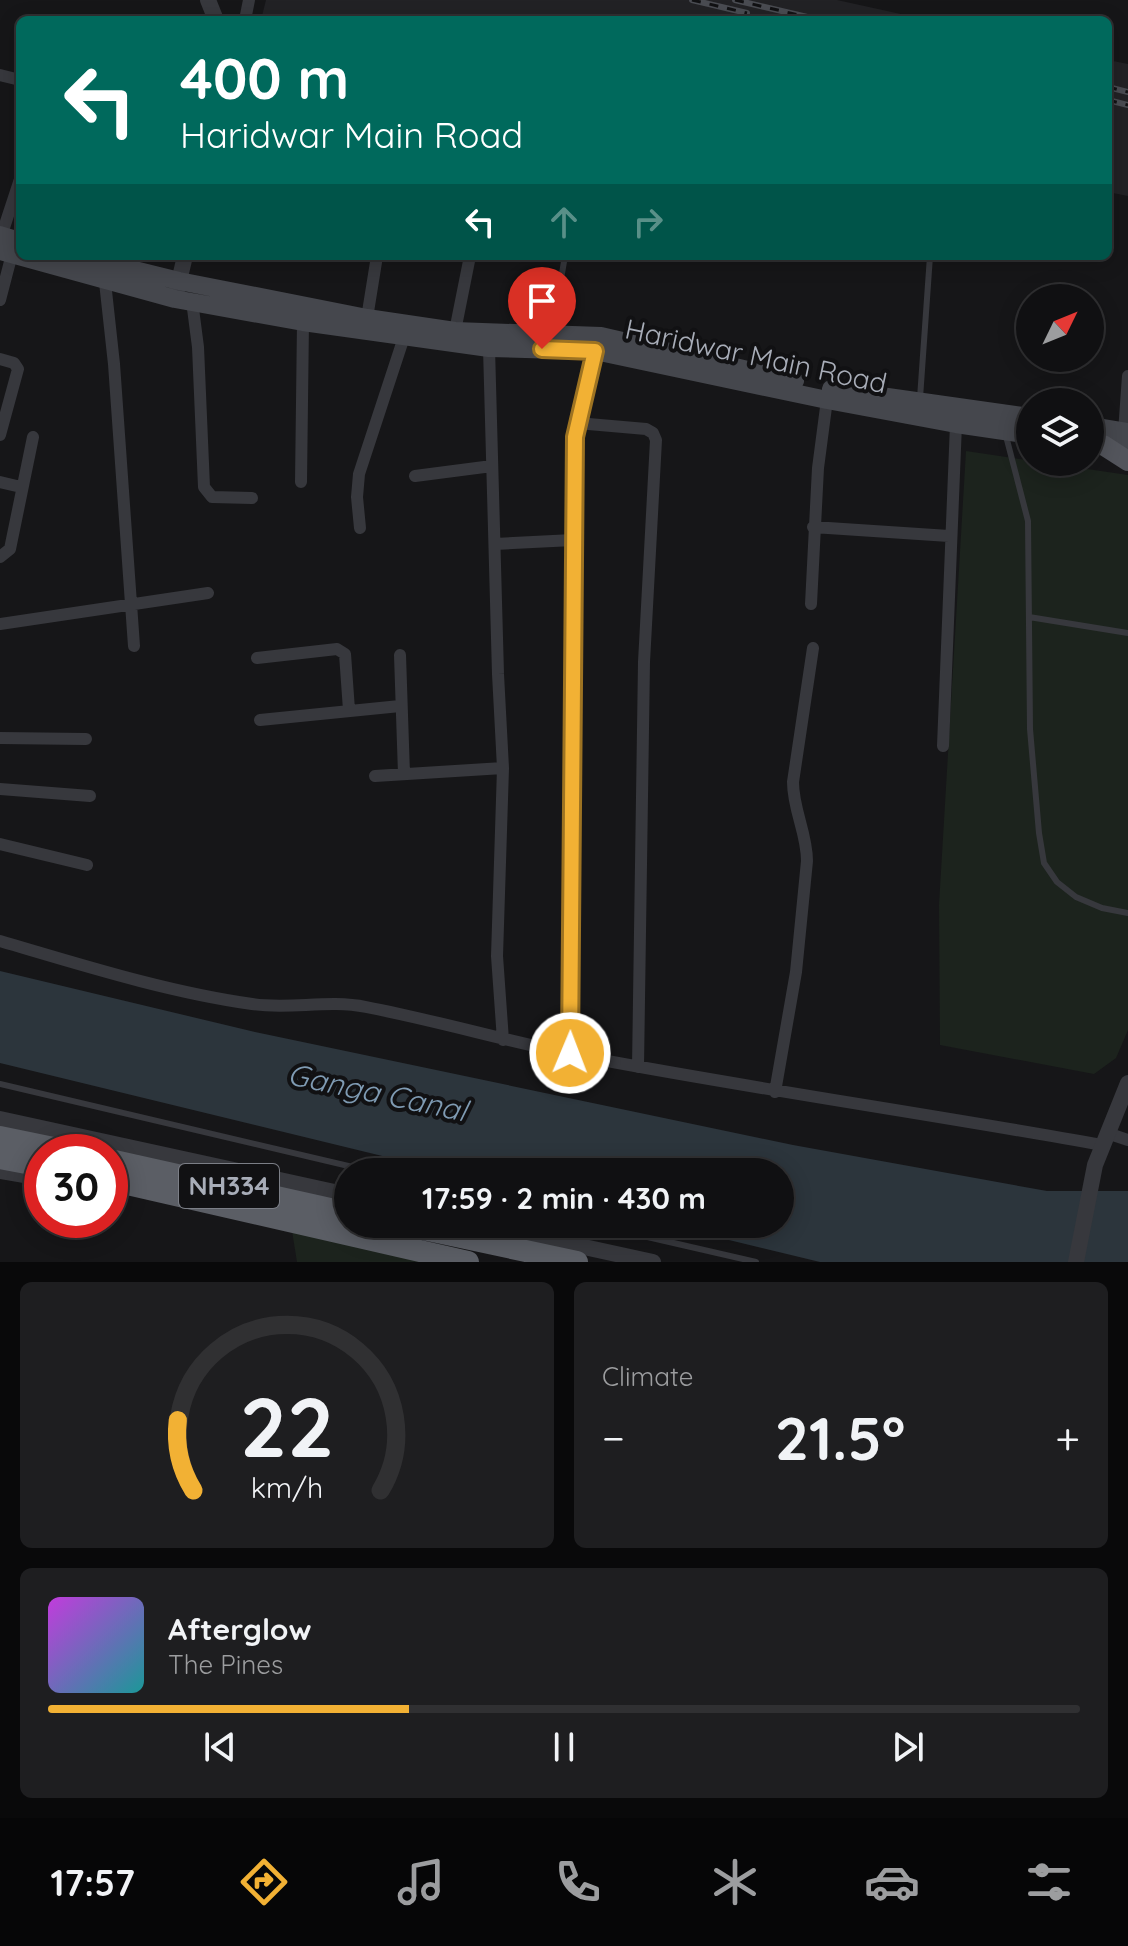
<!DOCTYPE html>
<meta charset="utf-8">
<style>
:root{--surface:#101012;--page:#1e1e20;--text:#f1f3f6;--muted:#9c9d9f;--line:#303032;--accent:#f2b134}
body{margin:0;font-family:Quicksand,sans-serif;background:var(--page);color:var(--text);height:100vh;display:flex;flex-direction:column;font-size:30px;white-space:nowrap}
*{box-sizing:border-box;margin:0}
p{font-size:26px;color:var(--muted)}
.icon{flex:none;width:44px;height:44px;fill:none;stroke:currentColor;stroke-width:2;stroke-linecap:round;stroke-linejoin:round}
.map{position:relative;height:1262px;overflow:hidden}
.side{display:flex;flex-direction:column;gap:20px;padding:20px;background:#09090a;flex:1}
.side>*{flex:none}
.guide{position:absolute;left:16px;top:16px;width:1096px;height:244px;border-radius:12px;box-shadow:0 4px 20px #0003,0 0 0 2px var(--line);background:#00695c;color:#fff;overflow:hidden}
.needle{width:52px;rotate:47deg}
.tools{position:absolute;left:1016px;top:284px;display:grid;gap:16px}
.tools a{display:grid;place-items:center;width:88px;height:88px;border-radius:50%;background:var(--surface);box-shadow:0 4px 20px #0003,0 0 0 2px var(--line);font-size:40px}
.speed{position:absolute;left:24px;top:1134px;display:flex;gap:16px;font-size:40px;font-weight:700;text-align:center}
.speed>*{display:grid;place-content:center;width:104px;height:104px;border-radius:50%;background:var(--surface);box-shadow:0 4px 20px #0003,0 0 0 2px var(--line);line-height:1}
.speed .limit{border:12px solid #d22;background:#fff;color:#111}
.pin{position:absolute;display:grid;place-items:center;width:68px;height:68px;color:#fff;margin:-82px -34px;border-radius:50% 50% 50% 0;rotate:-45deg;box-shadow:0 0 8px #0007}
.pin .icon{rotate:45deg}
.me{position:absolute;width:88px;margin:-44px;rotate:1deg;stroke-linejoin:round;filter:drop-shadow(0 0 6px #0008)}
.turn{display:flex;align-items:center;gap:28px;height:168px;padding:0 32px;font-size:36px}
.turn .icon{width:104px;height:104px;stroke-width:2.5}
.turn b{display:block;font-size:56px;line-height:68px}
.lanes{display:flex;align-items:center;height:76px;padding:0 32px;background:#0003;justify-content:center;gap:40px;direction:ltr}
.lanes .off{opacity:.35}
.big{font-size:60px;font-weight:700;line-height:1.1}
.side .tile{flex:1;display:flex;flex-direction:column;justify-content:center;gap:12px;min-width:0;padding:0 28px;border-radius:12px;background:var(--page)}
.side .dial{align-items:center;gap:0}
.dial svg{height:208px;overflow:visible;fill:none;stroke:var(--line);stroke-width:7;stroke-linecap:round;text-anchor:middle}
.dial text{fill:var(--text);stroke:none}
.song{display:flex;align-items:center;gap:24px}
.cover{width:96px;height:96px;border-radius:12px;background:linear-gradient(135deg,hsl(290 70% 55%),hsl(180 70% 35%))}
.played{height:8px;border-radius:4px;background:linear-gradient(90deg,var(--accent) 35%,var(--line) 35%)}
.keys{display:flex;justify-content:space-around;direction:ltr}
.heat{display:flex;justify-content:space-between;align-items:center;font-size:44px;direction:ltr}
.side .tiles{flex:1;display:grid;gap:20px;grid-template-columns:1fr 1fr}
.tile:last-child{grid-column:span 2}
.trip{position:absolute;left:334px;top:1158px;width:460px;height:80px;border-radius:40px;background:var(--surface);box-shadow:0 4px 20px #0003,0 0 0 2px var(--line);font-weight:700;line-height:80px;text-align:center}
.dock{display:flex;height:128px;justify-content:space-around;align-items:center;background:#060607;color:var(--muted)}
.dock .icon{width:56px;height:56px}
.dock .selected{color:var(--accent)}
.dock b{font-size:36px;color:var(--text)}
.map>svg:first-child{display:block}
.built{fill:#222225}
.green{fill:#1c231d}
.water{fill:#2c353c}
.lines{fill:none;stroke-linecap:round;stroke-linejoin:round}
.service{stroke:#37383d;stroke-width:6}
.minor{stroke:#37383d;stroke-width:12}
.tertiary{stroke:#37383d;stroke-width:16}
.secondary{stroke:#45474d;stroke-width:18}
.primary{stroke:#53555c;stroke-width:20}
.trunk{stroke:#5b5e65;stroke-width:22}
.rail-casing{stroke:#4a4c52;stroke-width:6}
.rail{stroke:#111113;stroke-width:3;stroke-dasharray:9;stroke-linecap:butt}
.route-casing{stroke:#9d7322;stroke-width:20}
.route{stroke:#f2b134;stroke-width:14}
.labels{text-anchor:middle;stroke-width:8;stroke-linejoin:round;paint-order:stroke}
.shield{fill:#111113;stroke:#7b7e86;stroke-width:2}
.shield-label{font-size:26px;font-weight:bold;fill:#a8adb8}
.street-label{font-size:28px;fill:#a8adb8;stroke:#111113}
.water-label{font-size:30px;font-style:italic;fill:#7f9bb3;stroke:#111113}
</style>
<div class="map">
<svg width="1128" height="1262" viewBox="0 0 1128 1262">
<rect width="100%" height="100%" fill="#161618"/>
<path class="built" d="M266 0H837L928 20H261Z
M1108 60 1128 64V196L1108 192Z"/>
<path class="green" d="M966 451 1128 475V1030L1116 1058 1094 1074 940 1045 939 905Z
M292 1231 431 1262H297Z"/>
<path class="water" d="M0 971 255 1032 793 1145 1047 1191H1128V1262H820L663 1224H780V1172H448L0 1063Z"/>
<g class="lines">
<path class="service" d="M552 331 565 256
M920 398 930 256
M1006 436 1028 521 1030 729 1039 833 1044 863 1057 882 1076 897 1102 908 1128 913
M1029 617 1128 633
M0 1084 374 1172
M591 1224 756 1262"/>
<path class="minor" d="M245 20 249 0
M0 75 20 80
M0 240 20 179
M105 282 114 364 134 646
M0 300 13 250
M192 301 198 347 204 487 212 497 252 498
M367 318 377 256
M455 331 470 256
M489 348 498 674 503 768 497 956 503 1040
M0 359 14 363 18 369 0 435
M577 423 646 429 653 433 656 440 644 662 638 1067
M1124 432 1128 376
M415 476 492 466
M0 482 21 487
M301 482 303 322
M813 527 949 536
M360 528 357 497 359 474 406 331
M495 544 573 540
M0 557 10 549 33 437
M811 604 818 468 828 392
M0 624 208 593
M400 655 404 774
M257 658 337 649 345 654 349 710
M260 720 400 706
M0 738 86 739
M943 746 956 424
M375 776 503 768
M0 789 90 796
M0 844 87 865
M0 941C82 965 167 992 252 1004 290 1010 328 999 366 1007 445 1022 522 1046 602 1060 768 1091 936 1115 1102 1145
M570 1053 575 437 581 403 597 346
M775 1092 796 972 807 861C807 833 793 810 793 782L813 648
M1107 1133 1128 1140"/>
<path class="tertiary" d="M208 0 216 20
M176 294 185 256
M0 1119 348 1195
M0 1171 42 1178
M479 1224 653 1262
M1076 1262 1095 1165 1128 1083"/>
<path class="secondary" d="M0 235 20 241
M0 251 175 299 303 322 489 348 595 351 827 400 956 424 1030 435
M78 256 179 281 367 318 455 331 601 336 795 381
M831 389 1030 417
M1090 426 1128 432
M1090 443 1128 448"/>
<path class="primary" d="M1103 445 1128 461"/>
<path class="trunk" d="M0 1137 73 1152
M0 1158 42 1166
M110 1160 348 1213
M110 1180 468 1262
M400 1224 577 1262"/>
<defs>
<path id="rail" d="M692 0 747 13
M735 0 820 20
M1108 87 1128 92
M1108 100 1128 105"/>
</defs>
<use href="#rail" class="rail-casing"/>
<use href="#rail" class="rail"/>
</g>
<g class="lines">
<defs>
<path id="route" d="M542 349 595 351 575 437 570 1053"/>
</defs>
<use href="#route" class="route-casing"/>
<use href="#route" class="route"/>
</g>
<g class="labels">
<rect class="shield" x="179" y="1164" width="100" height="44" rx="6"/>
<g class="shield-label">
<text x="229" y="1195">NH334</text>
</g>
<g class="street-label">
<text transform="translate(756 356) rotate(12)" y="10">Haridwar Main Road</text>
</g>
<g class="water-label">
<text transform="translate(377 1093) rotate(12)" y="10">Ganga Canal</text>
</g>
</g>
</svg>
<div class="tools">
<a><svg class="needle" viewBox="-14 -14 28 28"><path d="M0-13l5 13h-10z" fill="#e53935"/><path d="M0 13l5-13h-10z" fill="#9c9d9f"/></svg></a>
<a><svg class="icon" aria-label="layers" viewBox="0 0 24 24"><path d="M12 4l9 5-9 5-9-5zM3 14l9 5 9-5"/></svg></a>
</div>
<div class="speed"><div class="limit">30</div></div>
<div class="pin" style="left:542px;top:349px;background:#d93025"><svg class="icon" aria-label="arrive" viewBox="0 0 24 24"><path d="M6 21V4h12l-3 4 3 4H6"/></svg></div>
<svg class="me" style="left:570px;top:1053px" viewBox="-20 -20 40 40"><circle r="17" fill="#f2b134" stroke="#fff" stroke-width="3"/><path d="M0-11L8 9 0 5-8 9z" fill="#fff"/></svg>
<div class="trip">17:59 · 2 min · 430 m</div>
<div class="guide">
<div class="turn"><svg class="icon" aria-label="left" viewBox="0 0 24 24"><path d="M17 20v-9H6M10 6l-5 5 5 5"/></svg><div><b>400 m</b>Haridwar Main Road</div></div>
<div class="lanes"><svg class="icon" aria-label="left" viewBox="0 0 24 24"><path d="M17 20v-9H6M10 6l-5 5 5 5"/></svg><svg class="icon off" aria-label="ahead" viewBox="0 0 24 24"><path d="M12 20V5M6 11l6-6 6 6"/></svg><svg class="icon off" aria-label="right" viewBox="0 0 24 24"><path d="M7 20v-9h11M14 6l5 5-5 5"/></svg></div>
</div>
</div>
<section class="side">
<div class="tiles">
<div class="tile dial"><svg viewBox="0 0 100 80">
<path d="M14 69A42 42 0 1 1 86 69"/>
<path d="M14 69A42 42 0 0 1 8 42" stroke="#f2b134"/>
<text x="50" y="56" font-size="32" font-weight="700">22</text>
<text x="50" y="72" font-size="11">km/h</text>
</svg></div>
<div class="tile"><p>Climate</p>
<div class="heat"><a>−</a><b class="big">21.5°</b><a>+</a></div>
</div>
<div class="tile">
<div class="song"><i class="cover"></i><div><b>Afterglow</b><p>The Pines</p></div></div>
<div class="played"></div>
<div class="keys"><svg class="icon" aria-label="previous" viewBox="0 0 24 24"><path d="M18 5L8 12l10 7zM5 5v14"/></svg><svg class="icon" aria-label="pause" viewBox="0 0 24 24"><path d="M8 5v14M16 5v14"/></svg><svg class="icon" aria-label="next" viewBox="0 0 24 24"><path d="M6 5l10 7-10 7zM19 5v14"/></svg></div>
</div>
</div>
</section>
<nav class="dock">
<b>17:57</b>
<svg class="icon selected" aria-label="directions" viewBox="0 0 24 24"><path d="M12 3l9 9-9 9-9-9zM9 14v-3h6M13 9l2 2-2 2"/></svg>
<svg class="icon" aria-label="music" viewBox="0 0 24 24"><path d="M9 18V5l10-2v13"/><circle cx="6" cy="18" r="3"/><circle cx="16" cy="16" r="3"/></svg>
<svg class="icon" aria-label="phone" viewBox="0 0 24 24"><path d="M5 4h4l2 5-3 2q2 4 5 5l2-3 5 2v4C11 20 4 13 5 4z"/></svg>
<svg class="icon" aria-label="climate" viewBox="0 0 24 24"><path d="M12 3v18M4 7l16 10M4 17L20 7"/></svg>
<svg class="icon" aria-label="car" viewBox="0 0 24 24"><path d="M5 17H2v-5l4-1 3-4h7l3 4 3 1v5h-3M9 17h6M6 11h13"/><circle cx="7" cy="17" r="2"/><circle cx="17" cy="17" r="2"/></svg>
<svg class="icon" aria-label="filters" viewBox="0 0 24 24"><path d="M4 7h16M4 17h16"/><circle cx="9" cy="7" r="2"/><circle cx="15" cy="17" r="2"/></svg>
</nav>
